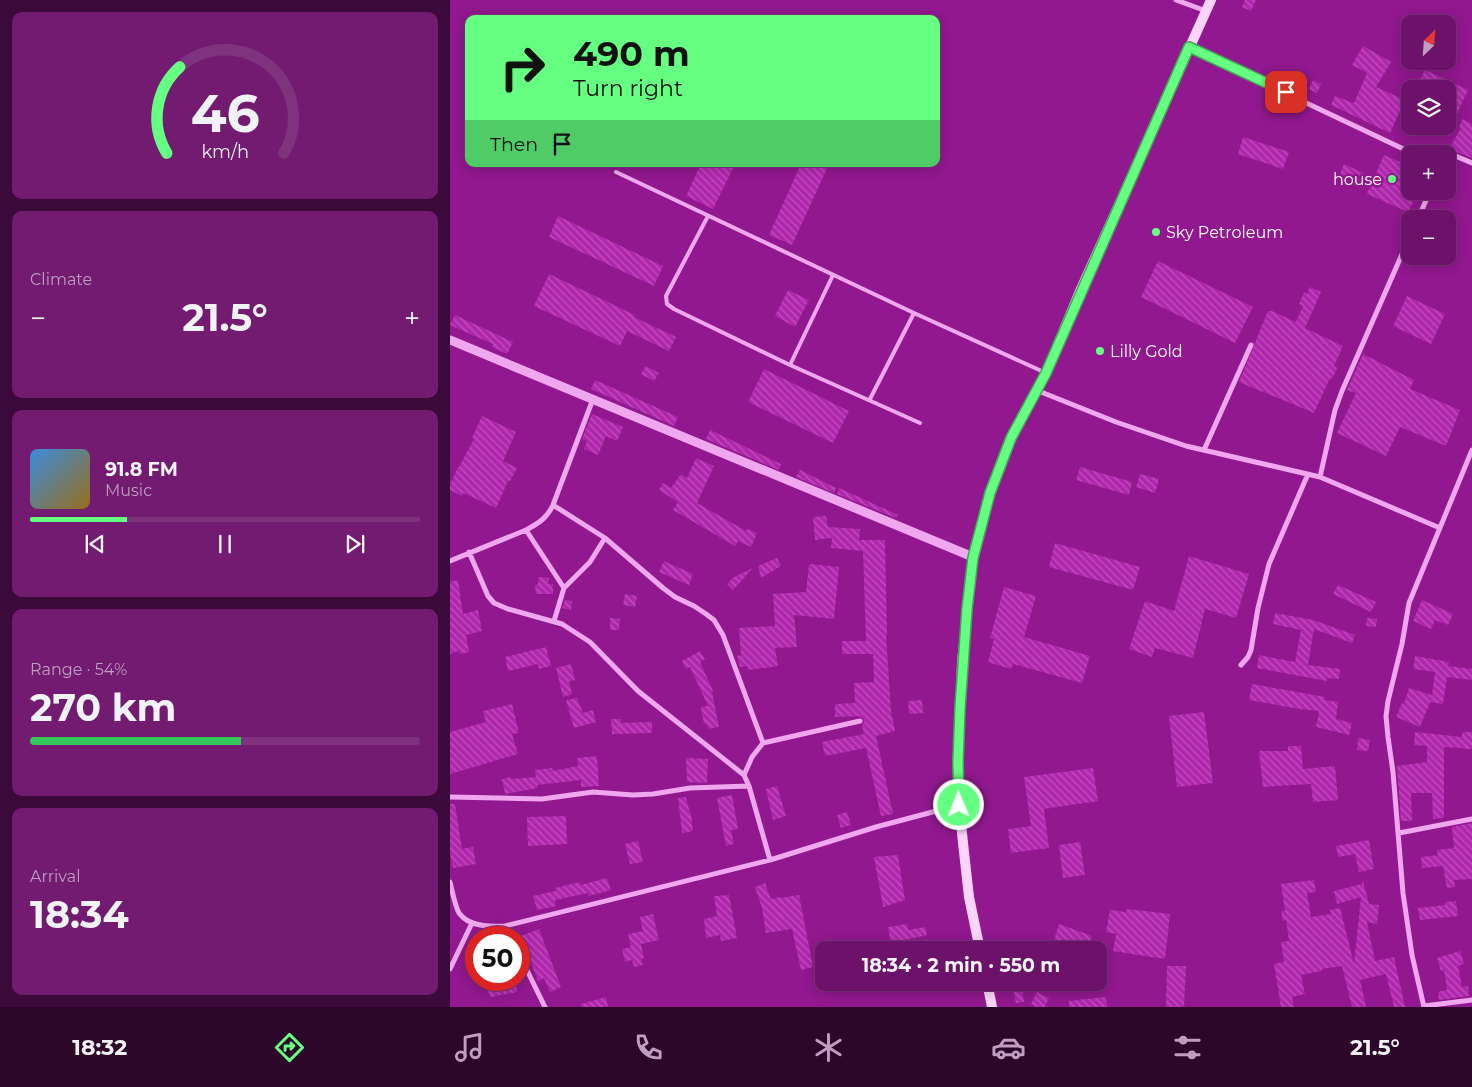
<!DOCTYPE html>
<meta charset="utf-8">
<style>
:root{--surface:#6d126a;--page:#721b70;--text:#f1f3f6;--muted:#bf9ec1;--line:#7f327e;--accent:#65ff81}
body{margin:0;font-family:Montserrat,sans-serif;background:var(--page);color:var(--text);height:100vh;display:flex;flex-direction:column;font-size:19px;white-space:nowrap}
*{box-sizing:border-box;margin:0}
p{font-size:16px;color:var(--muted)}
.icon{flex:none;width:28px;height:28px;fill:none;stroke:currentColor;stroke-width:2;stroke-linecap:round;stroke-linejoin:round}
.map{position:relative;flex:1;overflow:hidden}
.sheet{display:flex;flex-direction:column;gap:12px;padding:12px;background:#3c0a3a;width:450px}
.sheet>*{flex:none}
.hud{position:absolute;left:15px;top:15px;width:475px;height:152px;border-radius:10px;box-shadow:0 2px 12px #0003,0 0 0 1px var(--line);background:#65ff81;color:#111;overflow:hidden}
.needle{width:32px;rotate:25deg}
.tools{position:absolute;left:951px;top:15px;display:grid;gap:10px}
.tools a{display:grid;place-items:center;width:55px;height:55px;border-radius:10px;background:var(--surface);box-shadow:0 2px 12px #0003,0 0 0 1px var(--line);font-size:25px}
.speed{position:absolute;left:15px;top:926px;display:flex;gap:10px;font-size:25px;font-weight:700;text-align:center}
.speed>*{display:grid;place-content:center;width:65px;height:65px;border-radius:50%;background:var(--surface);box-shadow:0 2px 12px #0003,0 0 0 1px var(--line);line-height:1}
.speed .limit{border:8px solid #d22;background:#fff;color:#111}
.pin{position:absolute;display:grid;place-items:center;width:42px;height:42px;color:#fff;margin:-21px;border-radius:10px;box-shadow:0 2px 8px #0006}
.me{position:absolute;width:55px;margin:-28px;rotate:359deg;stroke-linejoin:round;filter:drop-shadow(0 0 4px #0008)}
.turn{display:flex;align-items:center;gap:18px;height:105px;padding:0 25px;font-size:22px}
.turn .icon{width:65px;height:65px;stroke-width:2.5}
.turn b{display:block;font-size:35px;line-height:42px}
.then{display:flex;align-items:center;height:48px;padding:0 25px;background:#0003;gap:10px;font-size:19px}
.big{font-size:38px;font-weight:700;line-height:1.1}
.sheet .tile{flex:1;display:flex;flex-direction:column;justify-content:center;gap:8px;min-width:0;padding:0 18px;border-radius:10px;background:var(--page)}
.sheet .dial{align-items:center;gap:0}
.dial svg{height:130px;overflow:visible;fill:none;stroke:var(--line);stroke-width:7;stroke-linecap:round;text-anchor:middle}
.dial text{fill:var(--text);stroke:none}
.song{display:flex;align-items:center;gap:15px}
.cover{width:60px;height:60px;border-radius:8px;background:linear-gradient(135deg,hsl(210 70% 55%),hsl(40 70% 35%))}
.played{height:5px;border-radius:2px;background:linear-gradient(90deg,var(--accent) 25%,var(--line) 25%)}
.keys{display:flex;justify-content:space-around;direction:ltr}
.heat{display:flex;justify-content:space-between;align-items:center;font-size:28px;direction:ltr}
.charge{height:8px;border-radius:4px;background:linear-gradient(90deg,#34c759 54%,var(--line) 0)}
.trip{position:absolute;left:365px;top:941px;width:292px;height:50px;border-radius:10px;background:var(--surface);box-shadow:0 2px 12px #0003,0 0 0 1px var(--line);font-weight:700;line-height:50px;text-align:center}
.tabs{display:flex;height:80px;justify-content:space-around;align-items:center;background:#2c072a;color:var(--muted)}
.tabs .icon{width:35px;height:35px}
.tabs .selected{color:var(--accent)}
.tabs b{font-size:22px;color:var(--text)}
main{display:flex;flex:1;min-height:0}
.map>svg:first-child{display:block}
.building{fill:url(#building-back-hatch)}
.lines{fill:none;stroke-linecap:round;stroke-linejoin:round}
.service{stroke:#f0a7ef;stroke-width:4}
.minor{stroke:#f0a7ef;stroke-width:5}
.tertiary{stroke:#f0a7ef;stroke-width:9}
.secondary{stroke:#fbd4fa;stroke-width:10}
.route-casing{stroke:#42a654;stroke-width:12}
.route{stroke:#65ff81;stroke-width:9}
.poi-dot{fill:#65ff81;stroke:#91188e;stroke-width:2}
.labels{text-anchor:middle;stroke-width:5;stroke-linejoin:round;paint-order:stroke}
.poi-label{font-size:16px;fill:#fff;stroke:#91188e;text-anchor:start}
</style>
<main>
<section class="sheet">
<div class="tile dial"><svg viewBox="0 0 100 80">
<path d="M14 69A42 42 0 1 1 86 69"/>
<path d="M14 69A42 42 0 0 1 22 16" stroke="#65ff81"/>
<text x="50" y="56" font-size="32" font-weight="700">46</text>
<text x="50" y="72" font-size="11">km/h</text>
</svg></div>
<div class="tile"><p>Climate</p>
<div class="heat"><a>−</a><b class="big">21.5°</b><a>+</a></div>
</div>
<div class="tile">
<div class="song"><i class="cover"></i><div><b>91.8 FM</b><p>Music</p></div></div>
<div class="played"></div>
<div class="keys"><svg class="icon" aria-label="previous" viewBox="0 0 24 24"><path d="M18 5L8 12l10 7zM5 5v14"/></svg><svg class="icon" aria-label="pause" viewBox="0 0 24 24"><path d="M8 5v14M16 5v14"/></svg><svg class="icon" aria-label="next" viewBox="0 0 24 24"><path d="M6 5l10 7-10 7zM19 5v14"/></svg></div>
</div>
<div class="tile"><p>Range · 54%</p><b class="big">270 km</b><div class="charge"></div></div>
<div class="tile"><p>Arrival</p><b class="big">18:34</b></div>
</section>
<div class="map">
<svg width="1022" height="1007" viewBox="0 0 1022 1007">
<defs>
<pattern id="building-back-hatch" width="6" height="6" patternUnits="userSpaceOnUse" patternTransform="scale(1.25)"><rect width="6" height="6" fill="#b027ad"/><path d="M-1 5l2 2M0 0l6 6M5-1l2 2" fill="none" stroke="#c052bd"/></pattern>
</defs>
<rect width="100%" height="100%" fill="#91188e"/>
<path class="building" d="M795 0H806L801 11 792 7Z
M913 46 941 62 926 87 955 100 940 133 881 105 885 96 904 103 917 73 902 65Z
M975 70 1018 90 1005 118 998 115V89H966Z
M863 80 871 84 867 93 859 89Z
M1013 119 1022 124V158L999 149 1011 128 1009 127Z
M793 137 839 152 833 169 788 154Z
M934 155 960 166V191H968L958 212 917 194 920 186 889 176 894 164 924 178Z
M251 164H285L263 209 236 196Z
M351 164H379L342 245 319 235Z
M108 216 213 266 204 286 99 237Z
M708 261 803 307 785 343 691 297Z
M99 274 185 315 184 317 226 337 219 351 177 331 170 346 84 306Z
M860 287 871 292 855 328 893 346 884 366 887 368 882 379 880 378 864 413 789 382 818 311H822L846 322 853 306 849 304 854 292 857 294Z
M338 290 359 300 345 327 325 316Z
M957 296 995 314 981 344 943 326Z
M5 315 63 342 57 354 42 347 43 344 0 325Z
M913 354 964 380 960 389 1010 410 996 446 950 427 936 456 887 433 906 393 897 390Z
M196 366 209 373 204 381 191 374Z
M314 369 399 411 383 443 298 402Z
M145 380 228 417 224 426 141 389Z
M142 414 173 427 167 441 156 436 148 455 134 449 137 441 132 439Z
M32 416 66 432 53 461 67 468 60 481H58L46 508 13 493 12 496 0 490V485L8 467H9L24 439 22 438Z
M260 430 331 464 329 470 256 439Z
M246 458 264 466 247 503 296 531 298 529 307 533 301 547 288 541 285 546 223 510 228 502 209 490 213 483 221 488 231 474 237 478Z
M630 467 682 482 679 495 626 480Z
M350 470 386 488 384 493 346 477Z
M690 474 709 479 705 493 686 487Z
M389 488 448 515 446 518 387 494Z
M376 516 378 527 410 529 409 540H435L437 635H436L441 711 445 731 426 736 443 814 431 816 416 748 375 756 372 742 414 734 412 725 414 722 413 718 409 716 385 717V704L405 703 404 683 424 682 423 654H392V641H416L413 551 381 548 382 538 365 540 363 517Z
M605 543 690 567 683 590 599 567Z
M739 556 799 574 786 618 755 609 743 658 705 648 702 657 679 649 695 601 724 611Z
M327 558 331 566 311 578 308 566Z
M214 561 243 574 239 585 209 572Z
M359 564 389 567 384 619 344 615 347 647 325 648 328 666 298 670 297 666 290 667 287 656 291 655 289 628 325 626 323 594 356 592Z
M303 568 283 590 277 584 284 577Z
M89 577 99 578 98 584H103V594H86L85 585 88 584Z
M8 580 13 614 28 610 32 631 16 635 19 652 10 654 9 651 0 654V582Z
M888 585 926 602 921 612 883 594Z
M554 587 586 596 574 637 640 656 632 683 563 664 561 669 538 662 544 639 540 638Z
M175 594 187 596 185 607 173 605Z
M115 600 122 601 121 610 112 608Z
M972 600 1003 614 998 625 985 620 981 629 963 621Z
M825 613 863 620 905 635 902 643 864 629 858 665 890 669 889 679 877 678V681L807 668 809 655 845 662 851 630 823 624Z
M160 618 170 619 169 630H160Z
M917 618 927 619 926 627 916 626Z
M96 647 101 666 89 669 88 664 58 671 55 657Z
M250 651 255 659 250 662 263 691 262 692 269 727 258 729 257 724H254L251 707 258 706 240 667 236 669 232 661Z
M965 656 999 662 998 666 1022 669V680L997 677 993 704 980 702 981 700 970 727 946 717 952 703 954 704 959 688 982 695 985 672 963 669Z
M121 664 125 680 119 681 122 694 113 697 106 668Z
M802 684 875 697 874 700 888 702 886 719 902 723 899 735 866 727 869 711 850 709 799 700Z
M127 698 133 713 143 710 146 722 124 728 116 700Z
M472 700 473 713 459 714 458 701Z
M62 704 69 733 62 734 68 754 0 774V732L36 722 33 711Z
M754 712 763 783 727 787 719 716Z
M161 719H171V723L202 722V733L162 734Z
M965 732 1012 737V732H1022V749H1013V748L994 747V818L983 819 982 793H961L962 821H951L947 766 977 762V746L964 745Z
M908 738 920 740 918 751 907 750Z
M838 746H851L853 769 885 766 888 800 863 802 861 784 813 787 809 751H838Z
M147 756 149 786 131 787V780L87 785 88 788 55 794 52 779 61 777V779L86 777 85 770 102 768 103 771 128 766 127 758Z
M236 758 258 759 257 783 237 782Z
M643 768 648 801 594 809 599 848 561 853 558 829 581 826 574 777Z
M327 786 336 816 323 820 316 789Z
M282 795 288 829 281 830 284 844 276 846 267 798Z
M236 797 240 813H241L243 831 232 833 228 798Z
M0 804H5L12 849 23 847 26 864 3 868 0 852Z
M397 812 401 825 391 828 387 815Z
M116 816 117 844 78 846 77 817Z
M1022 823V879L1004 880 1005 887 997 888 993 866 972 868 971 857 988 855 987 850 1004 848 1002 827Z
M919 840 924 869 909 872 905 854 888 857 886 846Z
M188 841 193 862 180 864 175 844Z
M630 842 635 875 613 878 609 845Z
M448 855 455 900 433 907 424 857Z
M157 878 161 890 139 896 138 893 105 900 106 906 87 910 83 896 106 891 105 888 130 882V885Z
M864 880 866 892 857 893 861 917 881 914 880 910 890 908 904 964 911 897 887 904 884 891 912 884 913 881 919 904 929 905 927 924 917 922 925 961 944 957 955 1007H944L936 974 910 980 916 1007H902L892 966 872 969V971L851 975 855 994 842 997 844 1007H831L824 964 834 962 831 942 839 941 836 920 833 921 831 911H835L831 884Z
M315 883 321 899 330 897 331 898 349 895 363 967 351 970 342 929 316 933 312 908 305 887Z
M279 895 287 938 271 941 270 935 256 938 254 919 267 916 264 896Z
M1006 901 1008 916 970 920 968 908 995 905V902Z
M677 909 720 914 715 959 663 951 666 934 656 932 660 910 676 912Z
M203 914 209 940 191 944 194 958 191 959 193 965 184 967 182 960 175 962 172 949 181 947 178 934 193 931 190 917Z
M457 924 458 930 475 927 477 935 441 943 438 927Z
M609 924 642 936 637 950H601Z
M89 929 111 987 100 992 94 978 88 981 75 946 72 947 68 937Z
M1010 951 1014 964 1008 966 1012 987 1018 986 1019 996 989 1000 988 992 997 990 994 970 991 971 987 958Z
M717 966H736L734 1007H716Z
M65 982 67 992 40 997 37 987Z
M562 982H571L574 1002 566 1003Z
M587 992 599 998 595 1007H587L581 1004Z
M156 997 158 1007H131V1004Z
M655 997 658 1007H619V1001Z"/>
<g class="lines">
<path class="service" d="M166 172 464 313 596 373
M258 216 216 296 217 304 224 309 340 365 470 423
M340 365 383 275
M420 399 464 313"/>
<path class="minor" d="M726 0 756 11
M740 48 964 154
M991 154 998 153 1022 163
M968 219 980 191
M586 390 666 422 736 446 870 477 990 528
M754 450 801 345
M870 477 885 410 892 391 960 236
M103 505 155 538 213 588 225 597 244 606 256 614 264 620 273 635 313 743
M76 530 114 588
M19 552 38 596 44 603 58 609 112 624 140 642 188 691 294 775
M0 561 76 530C89 523 97 518 103 505L143 399
M104 621 114 588 140 562 155 538
M791 665 798 657 801 650 808 608 819 564 858 474
M0 797 92 799 143 792 183 795 203 794 240 788 299 786
M949 833 1022 819
M320 860 299 786 294 775 302 757 313 743 410 721
M0 882C2 890 5 906 9 913 19 927 40 927 55 926L320 860 426 827 509 805
M55 926 60 938
M69 954 95 1007
M0 969 22 923
M974 1006 1022 1000
M974 1007 962 955 953 893 943 772 938 737 936 716 938 701 952 644 959 603 1022 450"/>
<path class="tertiary" d="M0 340 523 557"/>
<path class="secondary" d="M530 950 519 897 514 852 509 805 508 762 512 662 523 557 540 493 561 438 596 373 631 289 761 0
M537 982 542 1007"/>
</g>
<g class="lines">
<defs>
<path id="route" d="M509 805 508 762 510 708 517 609 523 558 540 493 561 438 596 373 739 47 836 92"/>
</defs>
<use href="#route" class="route-casing"/>
<use href="#route" class="route"/>
</g>
<g class="poi-dot">
<circle cx="942" cy="179" r="5"/>
<circle cx="706" cy="232" r="5"/>
<circle cx="650" cy="351" r="5"/>
</g>
<g class="labels">
<g class="poi-label">
<text x="932" y="185" text-anchor="end">house</text>
<text x="716" y="238">Sky Petroleum</text>
<text x="660" y="357">Lilly Gold</text>
</g>
</g>
</svg>
<div class="tools">
<a><svg class="needle" viewBox="-14 -14 28 28"><path d="M0-13l5 13h-10z" fill="#e53935"/><path d="M0 13l5-13h-10z" fill="#bf9ec1"/></svg></a>
<a><svg class="icon" aria-label="layers" viewBox="0 0 24 24"><path d="M12 4l9 5-9 5-9-5zM3 14l9 5 9-5"/></svg></a>
<a>+</a>
<a>−</a>
</div>
<div class="speed"><div class="limit">50</div></div>
<div class="pin" style="left:836px;top:92px;background:#d93025"><svg class="icon" aria-label="arrive" viewBox="0 0 24 24"><path d="M6 21V4h12l-3 4 3 4H6"/></svg></div>
<svg class="me" style="left:509px;top:805px" viewBox="-20 -20 40 40"><circle r="17" fill="#65ff81" stroke="#fff" stroke-width="3"/><path d="M0-11L8 9 0 5-8 9z" fill="#fff"/></svg>
<div class="trip">18:34 · 2 min · 550 m</div>
<div class="hud">
<div class="turn"><svg class="icon" aria-label="right" viewBox="0 0 24 24"><path d="M7 20v-9h11M14 6l5 5-5 5"/></svg><div><b>490 m</b>Turn right</div></div>
<div class="then">Then<svg class="icon" aria-label="arrive" viewBox="0 0 24 24"><path d="M6 21V4h12l-3 4 3 4H6"/></svg></div>
</div>
</div>
</main>
<nav class="tabs">
<b>18:32</b>
<svg class="icon selected" aria-label="directions" viewBox="0 0 24 24"><path d="M12 3l9 9-9 9-9-9zM9 14v-3h6M13 9l2 2-2 2"/></svg>
<svg class="icon" aria-label="music" viewBox="0 0 24 24"><path d="M9 18V5l10-2v13"/><circle cx="6" cy="18" r="3"/><circle cx="16" cy="16" r="3"/></svg>
<svg class="icon" aria-label="phone" viewBox="0 0 24 24"><path d="M5 4h4l2 5-3 2q2 4 5 5l2-3 5 2v4C11 20 4 13 5 4z"/></svg>
<svg class="icon" aria-label="climate" viewBox="0 0 24 24"><path d="M12 3v18M4 7l16 10M4 17L20 7"/></svg>
<svg class="icon" aria-label="car" viewBox="0 0 24 24"><path d="M5 17H2v-5l4-1 3-4h7l3 4 3 1v5h-3M9 17h6M6 11h13"/><circle cx="7" cy="17" r="2"/><circle cx="17" cy="17" r="2"/></svg>
<svg class="icon" aria-label="filters" viewBox="0 0 24 24"><path d="M4 7h16M4 17h16"/><circle cx="9" cy="7" r="2"/><circle cx="15" cy="17" r="2"/></svg>
<b>21.5°</b>
</nav>
